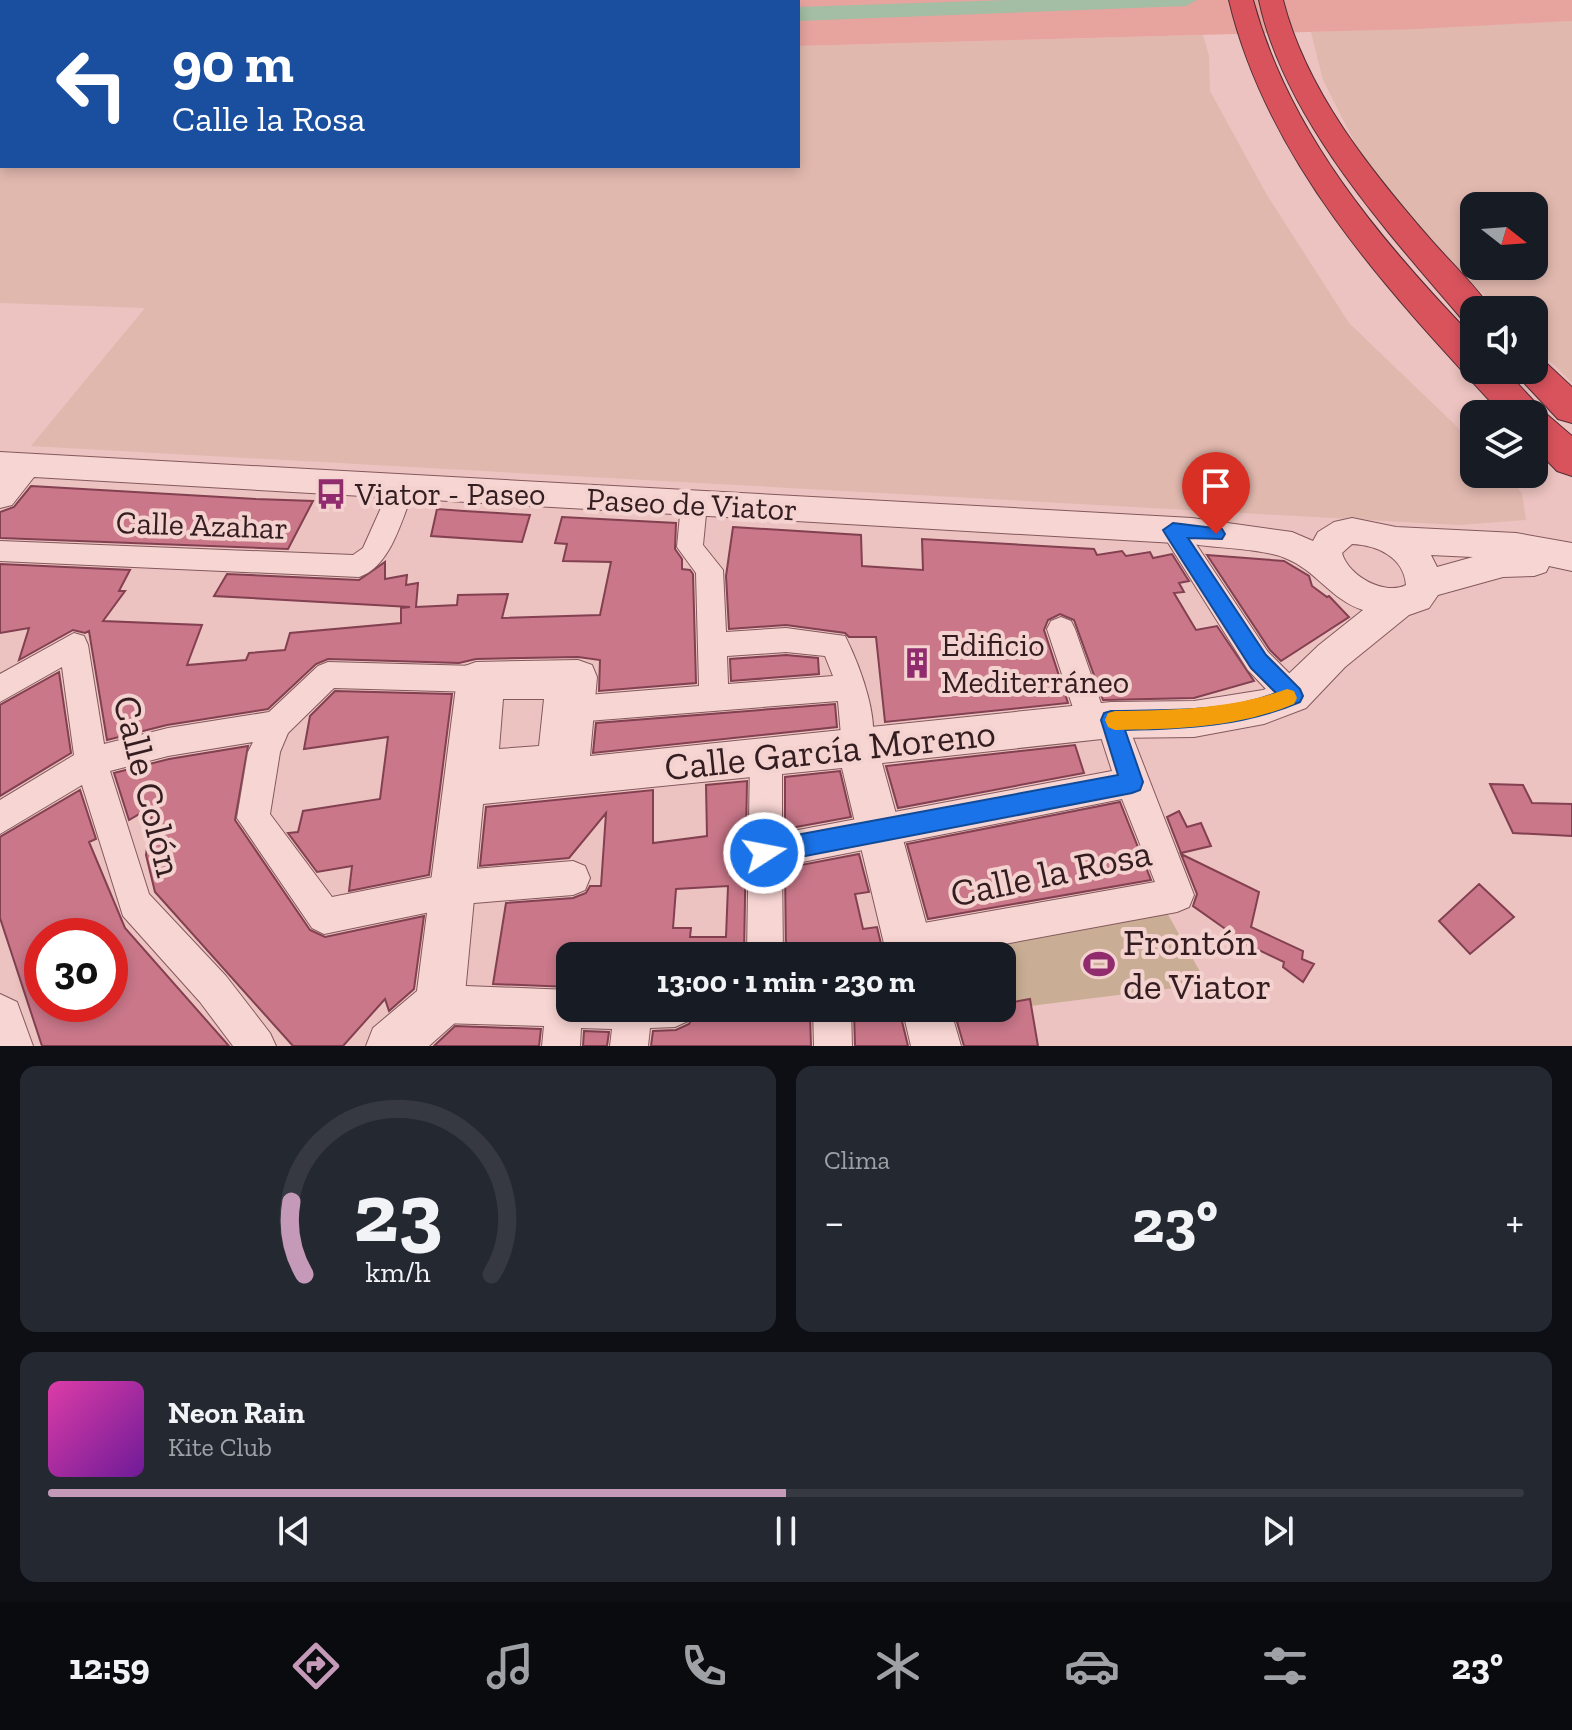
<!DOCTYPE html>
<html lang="es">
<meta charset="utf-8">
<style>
:root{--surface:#171b24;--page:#242831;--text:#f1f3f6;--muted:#9ea1a6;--line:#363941;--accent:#c599b8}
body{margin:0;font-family:"Zilla Slab",serif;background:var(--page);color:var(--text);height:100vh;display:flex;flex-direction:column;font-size:30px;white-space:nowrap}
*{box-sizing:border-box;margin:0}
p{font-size:26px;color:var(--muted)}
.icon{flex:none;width:44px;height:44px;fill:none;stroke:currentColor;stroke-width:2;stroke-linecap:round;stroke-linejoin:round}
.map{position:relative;height:1046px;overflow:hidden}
.details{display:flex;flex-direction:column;gap:20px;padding:20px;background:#0d0f14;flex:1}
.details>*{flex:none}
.hud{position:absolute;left:0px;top:0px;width:800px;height:168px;box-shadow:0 4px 12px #0003;background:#1a4fa0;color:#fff;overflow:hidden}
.needle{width:52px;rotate:107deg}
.fabs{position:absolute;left:1460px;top:192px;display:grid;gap:16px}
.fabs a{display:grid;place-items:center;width:88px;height:88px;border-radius:16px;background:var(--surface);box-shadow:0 4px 12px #0003;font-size:40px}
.speed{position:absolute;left:24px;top:918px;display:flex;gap:16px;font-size:40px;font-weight:700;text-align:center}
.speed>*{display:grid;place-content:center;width:104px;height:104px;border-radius:50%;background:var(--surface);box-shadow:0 4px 12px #0003;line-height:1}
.speed .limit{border:12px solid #d22;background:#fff;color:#111}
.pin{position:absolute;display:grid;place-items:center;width:68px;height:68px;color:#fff;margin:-82px -34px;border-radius:50% 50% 50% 0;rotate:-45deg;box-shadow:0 0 8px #0007}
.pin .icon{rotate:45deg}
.me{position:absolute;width:88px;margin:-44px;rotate:79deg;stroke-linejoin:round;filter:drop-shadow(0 0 6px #0008)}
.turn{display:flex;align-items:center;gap:28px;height:168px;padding:0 40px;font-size:36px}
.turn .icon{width:104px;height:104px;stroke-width:2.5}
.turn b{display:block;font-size:56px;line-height:68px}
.big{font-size:60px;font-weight:700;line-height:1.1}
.details .card{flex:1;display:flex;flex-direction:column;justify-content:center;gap:12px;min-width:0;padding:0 28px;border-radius:16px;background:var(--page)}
.details .dial{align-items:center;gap:0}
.dial svg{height:208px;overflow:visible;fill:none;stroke:var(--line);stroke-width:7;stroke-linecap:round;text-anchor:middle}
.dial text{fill:var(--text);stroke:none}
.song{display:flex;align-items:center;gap:24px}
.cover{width:96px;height:96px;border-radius:12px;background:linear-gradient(135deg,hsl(320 70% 55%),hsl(280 70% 35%))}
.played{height:8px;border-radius:4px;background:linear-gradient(90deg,var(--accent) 50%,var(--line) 50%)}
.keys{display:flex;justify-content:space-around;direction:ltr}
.heat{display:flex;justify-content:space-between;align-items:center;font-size:44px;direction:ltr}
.details .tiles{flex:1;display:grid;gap:20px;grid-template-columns:1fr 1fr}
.card:last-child{grid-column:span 2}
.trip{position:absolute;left:556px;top:942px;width:460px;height:80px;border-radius:16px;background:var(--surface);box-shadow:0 4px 12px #0003;font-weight:700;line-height:80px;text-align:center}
.menu{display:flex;height:128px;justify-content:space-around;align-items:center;background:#090b0e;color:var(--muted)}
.menu .icon{width:56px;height:56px}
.menu .current{color:var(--accent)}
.menu b{font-size:36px;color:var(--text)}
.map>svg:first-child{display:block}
.farmland{fill:#e1b8ae;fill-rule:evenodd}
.green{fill:#c9ae95}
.sand{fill:#e7a49e}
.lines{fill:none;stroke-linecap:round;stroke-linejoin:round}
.river{fill:#a3bea4;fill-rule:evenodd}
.building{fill:#c97789;stroke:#824050;stroke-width:2;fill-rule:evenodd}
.pedestrian-casing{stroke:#84595d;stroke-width:2}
.minor-casing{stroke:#84595d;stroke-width:2}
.tertiary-casing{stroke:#84595d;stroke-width:2}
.motorway-casing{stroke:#522d33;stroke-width:2}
.pedestrian{fill:#f7d5d3;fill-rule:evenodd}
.minor{fill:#f7d5d3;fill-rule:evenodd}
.tertiary{fill:#f7d5d3;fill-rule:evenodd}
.motorway{fill:#d9535d;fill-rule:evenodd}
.route{fill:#1a73e8;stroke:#114b97;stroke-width:2}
.slow{fill:#f59e0b}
.labels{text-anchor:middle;stroke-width:8;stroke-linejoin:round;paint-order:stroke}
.poi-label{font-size:32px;fill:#341d20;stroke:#f4d2cf;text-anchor:start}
.street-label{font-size:32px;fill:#341d20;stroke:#f4d2cf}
.near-street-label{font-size:38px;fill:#341d20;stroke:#f4d2cf}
.near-poi-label{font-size:38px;fill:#341d20;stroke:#f4d2cf;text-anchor:start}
</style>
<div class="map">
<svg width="1572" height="1046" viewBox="0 0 1572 1046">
<rect width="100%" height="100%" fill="#ecc3c0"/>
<path class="farmland" d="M1572 21V383L1534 345V310H1499L1455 266 1366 165 1323 80 1311 32ZM1474 206H1534V266H1474Z
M1203 35 1209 56 1210 91 1267 195 1349 323 1474 443V474H1505L1522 493 1526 520 1459 525 31 446 145 308 0 303V69L2 166H798V46Z"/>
<path class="green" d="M1166 911 1207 984 1013 1008 1002 972V956H997L989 931Z"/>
<path class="sand" d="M137 0H1572V21L1416 29 798 46V2H31Z"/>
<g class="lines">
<path class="river" d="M1007 0H1197L1186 6 798 21V7Z
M0 22H2V36H0Z"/>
</g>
<path class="building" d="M31 486 256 499 313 501 288 549 0 538V512L14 507Z
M437 509 464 511 530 515 522 542 431 536Z
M562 517 676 523 675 549 682 559V569L690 570 693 574 696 683 599 691 600 660 578 657 476 659 459 663 328 659 316 664 268 709 167 725 107 740 89 631 85 633 73 630 19 660 29 628 0 633V564L130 570 119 591H125L103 621 202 625 187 665 246 660 249 653 285 650 290 633 401 623V608L410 607 214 596 227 574 359 580 385 562V579L407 575 406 585 418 583 416 607 457 605 458 595 508 594 502 618 600 615 611 562 563 561 567 544 555 543Z
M733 527 861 535 862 566 923 570 922 539 1094 549 1097 555 1122 551 1126 556 1150 552 1153 558 1172 554 1189 581 1179 583 1184 592 1174 593 1196 630 1217 626 1254 681 1194 698 1103 700 1074 620 1060 614 1048 620 1044 630 1068 703 885 722 876 637H849L845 633 786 625 729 629 726 576Z
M1207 555 1284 561 1309 576 1312 586 1327 597 1329 596 1349 617 1281 661 1270 650Z
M786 655 818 658 819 674 731 681 730 659Z
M59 672 71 753 0 796V705Z
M335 691 452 694 429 875 349 891 352 866 317 872 288 833 298 832 303 811 380 799 388 737 304 749 310 716Z
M835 704 837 727 593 753 596 723Z
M1075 745 1084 773 898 808 886 766Z
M248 746 235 820 310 930 325 937 424 916 414 989 389 1011 385 999 343 1046H293L155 892 146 855 153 806 129 820 114 773 169 759Z
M840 771 851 817 785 829V777Z
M747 781 744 956H570V987L493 984 506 903 573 898 586 893 590 886H601L606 813 569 858 480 866 486 807 653 790V843L707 836 706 785ZM728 886 726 937H690L691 928H673L676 889Z
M1490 784 1523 785 1532 803 1572 804V836L1513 833Z
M80 790 96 839 89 842 125 928 229 1046H42L0 918V837ZM42 936H110V1004H42Z
M1120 802 1151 880 928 919 907 844Z
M1179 811 1187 827 1201 823 1211 846 1181 853 1167 817Z
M859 854 869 892 855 894 863 929 877 927 884 956H786L785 868Z
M1181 854 1259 892 1251 927 1303 951 1302 959 1314 964 1303 982 1283 967 1284 962 1248 945 1193 906 1197 894Z
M1479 884 1514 917 1470 954 1439 921Z
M1030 999 1038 1046H964L953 1008H1002V1004Z
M899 1009 908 1046H855L854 1012Z
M810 1014 811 1046H651L653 1031 676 1030 689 1024 693 1017Z
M455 1026 541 1029 539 1046H434Z
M584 1031 609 1032 607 1046H583Z"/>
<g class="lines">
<defs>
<path id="pedestrian" d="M492 679H556L564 682 567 689 562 756 559 764 486 772 477 769 474 761 481 689 484 682ZM503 699H544L539 746 499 749Z"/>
<path id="minor" d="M402 478 411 481 415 487C402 517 392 566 359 577L0 561V541L353 555 363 548 393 481Z
M694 495 703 497 707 504 703 545 723 570 726 632 786 628 845 636C860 666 883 725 869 757L858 761 847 757 842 747 838 701 575 722 564 718 560 709 564 700 575 696 699 686 696 573 677 547 681 504 685 497ZM786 652 825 656 833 676 728 684 727 656Z
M1173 520 1182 523 1268 652 1303 687 1307 696 1303 705 1292 709 1281 705 1248 670 1160 530 1164 523Z
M1061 617 1071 621 1075 629 1103 709 1111 706 1122 710 1126 720 1194 895 1189 907 1177 912 939 956H894L889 944 894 931 907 926 1155 882 1122 799 782 866 783 956H747L750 756 755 746 766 742 777 746 782 756V833L1112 771 1100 734 1093 737 1082 733 1078 723 1047 629 1051 621Z
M74 633 84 636 88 645 104 744 168 728 269 712 318 666 328 662 476 666 486 670 491 679 486 688 476 692 334 688 288 733 280 752 270 814 332 897 474 869 573 861 585 866 590 878 585 890 573 895 474 903 324 934 312 928 237 818 248 752 253 742 168 756 110 771 149 894 226 976 270 1033 276 1046H233L200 1002 123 916 82 785 0 834V800L74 755 62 667 0 702V674Z
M440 985 570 990V1008H694L688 1021 675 1027 650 1028 648 1046H610L612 1029 581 1028 580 1046H542L544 1026 440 1023 427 1017 421 1004 427 991Z
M813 1008H851L852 1046H814Z"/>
<path id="tertiary" d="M0 452 1192 518 1292 532 1313 541 1318 532 1334 522 1352 518 1396 527 1516 533 1572 543V571L1549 566 1546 572 1534 576 1503 577 1438 595 1429 608 1409 615 1345 667 1306 708 1264 724 1194 737 1111 738 882 763 935 956H887L842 768 483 804 464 1004 457 1021 429 1046H366L373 1028 417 991 457 679 462 667 476 662 578 660 592 665 597 677 590 756 1111 702 1194 701 1263 690 1278 684 1319 645 1363 610C1331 600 1316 570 1285 558 1264 549 1217 548 1192 544L34 477 12 505 0 508ZM1352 544C1377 545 1404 557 1406 585 1385 596 1348 576 1342 553ZM1431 555 1473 557 1437 567ZM557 694 548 760 487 765 494 695Z
M0 994 17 1002 33 1046H0Z
M902 1008H950L961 1046H911Z"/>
<path id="motorway" d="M1229 0H1253C1289 133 1380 240 1474 338V370H1505L1544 412 1572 436V476L1557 471 1534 447V414H1502C1391 294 1268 164 1229 0Z
M1259 0H1283C1306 91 1371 171 1431 240 1451 263 1475 285 1492 310H1474V321L1461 318C1385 229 1284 118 1259 0Z
M1534 358 1544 361 1572 387V423L1558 419 1512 370H1534Z"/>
</defs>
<use href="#pedestrian" class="pedestrian-casing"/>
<use href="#minor" class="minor-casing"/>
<use href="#tertiary" class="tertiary-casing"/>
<use href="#motorway" class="motorway-casing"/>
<use href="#pedestrian" class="pedestrian"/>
<use href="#minor" class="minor"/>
<use href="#tertiary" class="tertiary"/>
<use href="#motorway" class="motorway"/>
</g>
<path class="route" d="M1173 523 1222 529 1225 534 1222 539 1188 538 1266 655 1300 689 1303 696 1300 702C1243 726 1186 729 1125 730L1143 782 1140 790 1132 793 764 864 756 861 752 853 756 844 764 841 1118 775 1101 720 1104 713 1111 711C1166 710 1225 713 1276 693L1251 668 1166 535 1163 530Z"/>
<path class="slow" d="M1287 689 1294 691 1297 698 1294 704C1236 728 1177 729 1115 730L1108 727 1105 720 1108 713 1115 711C1175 710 1231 709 1287 689Z"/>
<defs>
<symbol id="bus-bare" viewBox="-9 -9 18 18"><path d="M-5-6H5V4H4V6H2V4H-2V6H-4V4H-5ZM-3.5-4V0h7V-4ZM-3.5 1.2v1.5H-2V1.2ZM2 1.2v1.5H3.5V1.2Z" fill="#902b6d" stroke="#f4d2cf" stroke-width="2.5" paint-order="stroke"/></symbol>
<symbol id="building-bare" viewBox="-9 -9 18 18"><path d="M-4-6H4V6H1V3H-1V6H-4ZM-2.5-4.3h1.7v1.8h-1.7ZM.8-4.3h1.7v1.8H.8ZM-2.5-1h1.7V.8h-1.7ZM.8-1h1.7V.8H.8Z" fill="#902b6d" stroke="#f4d2cf" stroke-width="2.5" paint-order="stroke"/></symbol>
<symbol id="stadium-bare" viewBox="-9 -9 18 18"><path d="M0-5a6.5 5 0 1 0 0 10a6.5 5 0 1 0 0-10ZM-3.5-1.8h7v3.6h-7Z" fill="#902b6d" stroke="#f4d2cf" stroke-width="2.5" paint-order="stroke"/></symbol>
</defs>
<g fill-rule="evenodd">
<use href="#bus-bare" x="309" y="472" width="44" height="44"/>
<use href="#building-bare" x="895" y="641" width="44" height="44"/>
<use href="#stadium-bare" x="1077" y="942" width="44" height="44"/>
</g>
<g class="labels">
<g class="poi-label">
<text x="355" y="505">Viator - Paseo</text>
<text x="941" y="656">Edificio<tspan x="941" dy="37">Mediterráneo</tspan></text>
</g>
<g class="street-label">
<text transform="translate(692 504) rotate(3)" y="11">Paseo de Viator</text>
<text transform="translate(202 525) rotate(2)" y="11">Calle Azahar</text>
</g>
<g class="near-street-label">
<text transform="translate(830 750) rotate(-6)" y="13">Calle García Moreno</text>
<text transform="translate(148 786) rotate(76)" y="13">Calle Colón</text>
<text transform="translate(1051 873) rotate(-12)" y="13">Calle la Rosa</text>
</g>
<g class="near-poi-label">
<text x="1123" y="955">Frontón<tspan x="1123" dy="44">de Viator</tspan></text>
</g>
</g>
</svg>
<div class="fabs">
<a><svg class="needle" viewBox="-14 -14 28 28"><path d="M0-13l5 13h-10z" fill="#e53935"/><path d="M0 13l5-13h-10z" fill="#9ea1a6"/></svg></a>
<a><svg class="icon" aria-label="sound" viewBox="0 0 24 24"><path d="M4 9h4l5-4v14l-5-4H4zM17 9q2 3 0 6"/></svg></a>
<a><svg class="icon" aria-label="layers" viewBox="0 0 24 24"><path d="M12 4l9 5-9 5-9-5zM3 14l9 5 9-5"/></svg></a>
</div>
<div class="speed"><div class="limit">30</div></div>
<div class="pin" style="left:1216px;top:534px;background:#d93025"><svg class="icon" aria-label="arrive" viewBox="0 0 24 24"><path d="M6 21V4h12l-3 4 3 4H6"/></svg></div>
<svg class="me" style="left:764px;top:853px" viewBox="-20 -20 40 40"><circle r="17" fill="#1a73e8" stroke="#fff" stroke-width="3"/><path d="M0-11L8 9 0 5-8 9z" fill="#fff"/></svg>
<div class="trip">13:00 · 1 min · 230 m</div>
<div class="hud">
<div class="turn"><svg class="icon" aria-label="left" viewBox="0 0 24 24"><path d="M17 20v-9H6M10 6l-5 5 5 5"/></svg><div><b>90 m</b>Calle la Rosa</div></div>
</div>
</div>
<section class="details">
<div class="tiles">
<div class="card dial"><svg viewBox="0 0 100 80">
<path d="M14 69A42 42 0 1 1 86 69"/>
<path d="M14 69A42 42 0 0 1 9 41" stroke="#c599b8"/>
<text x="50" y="56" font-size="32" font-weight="700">23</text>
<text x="50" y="72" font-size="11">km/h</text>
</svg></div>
<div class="card"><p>Clima</p>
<div class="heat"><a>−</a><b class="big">23°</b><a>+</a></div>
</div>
<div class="card">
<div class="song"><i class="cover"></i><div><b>Neon Rain</b><p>Kite Club</p></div></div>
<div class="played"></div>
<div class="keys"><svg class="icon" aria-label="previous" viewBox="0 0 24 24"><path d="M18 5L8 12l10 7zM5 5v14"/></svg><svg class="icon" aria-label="pause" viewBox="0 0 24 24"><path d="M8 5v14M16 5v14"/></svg><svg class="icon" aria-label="next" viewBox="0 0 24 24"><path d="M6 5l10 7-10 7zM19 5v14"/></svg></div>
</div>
</div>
</section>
<nav class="menu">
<b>12:59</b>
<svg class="icon current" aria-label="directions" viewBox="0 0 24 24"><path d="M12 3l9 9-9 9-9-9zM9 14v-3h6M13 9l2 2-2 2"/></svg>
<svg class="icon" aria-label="music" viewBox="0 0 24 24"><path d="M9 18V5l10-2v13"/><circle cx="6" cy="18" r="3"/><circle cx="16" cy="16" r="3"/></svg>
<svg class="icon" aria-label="phone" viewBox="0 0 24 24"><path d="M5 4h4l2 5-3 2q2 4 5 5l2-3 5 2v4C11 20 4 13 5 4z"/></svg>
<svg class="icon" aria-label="climate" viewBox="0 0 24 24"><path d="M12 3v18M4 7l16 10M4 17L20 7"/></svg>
<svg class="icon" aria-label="car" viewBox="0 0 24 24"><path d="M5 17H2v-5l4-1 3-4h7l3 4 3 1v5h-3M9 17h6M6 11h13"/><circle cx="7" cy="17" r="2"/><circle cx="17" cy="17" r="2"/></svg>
<svg class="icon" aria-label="filters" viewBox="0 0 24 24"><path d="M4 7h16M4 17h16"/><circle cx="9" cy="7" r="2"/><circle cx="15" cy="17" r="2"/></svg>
<b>23°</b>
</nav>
